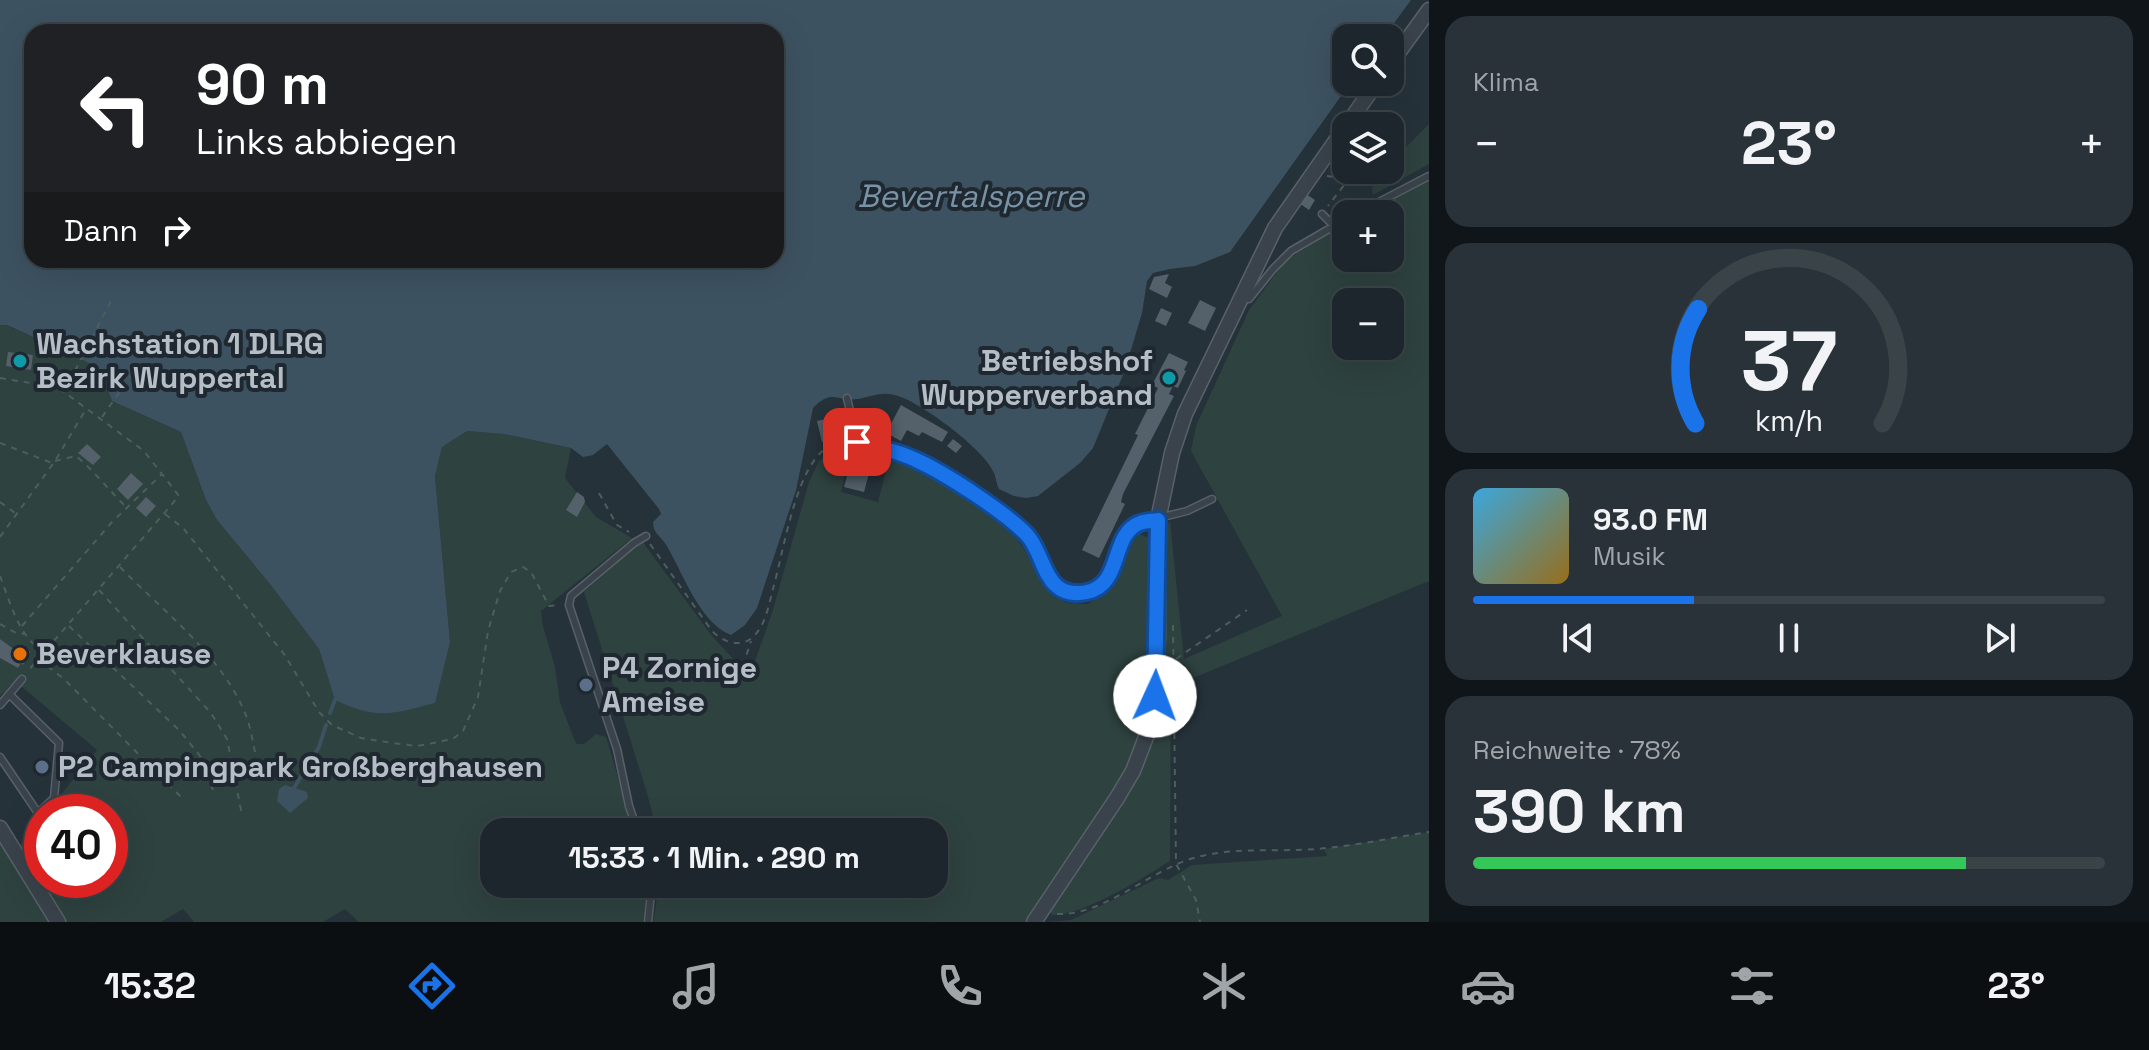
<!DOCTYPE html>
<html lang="de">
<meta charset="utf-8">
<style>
:root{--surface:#1c262c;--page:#293238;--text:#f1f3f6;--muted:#a0a5a9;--line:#3a4348;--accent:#1a73e8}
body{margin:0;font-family:"Space Grotesk",sans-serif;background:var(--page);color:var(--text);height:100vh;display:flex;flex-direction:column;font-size:30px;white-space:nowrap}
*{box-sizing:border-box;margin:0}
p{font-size:26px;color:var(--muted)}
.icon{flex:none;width:44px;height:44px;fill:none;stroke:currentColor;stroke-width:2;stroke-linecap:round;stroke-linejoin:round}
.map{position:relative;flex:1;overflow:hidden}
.details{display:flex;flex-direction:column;gap:16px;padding:16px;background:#0f1518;width:720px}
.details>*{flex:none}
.guide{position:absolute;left:24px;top:24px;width:760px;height:244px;border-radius:24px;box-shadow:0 8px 32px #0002,0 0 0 2px var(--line);background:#202124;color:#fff;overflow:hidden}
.buttons{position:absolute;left:1332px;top:24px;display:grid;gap:16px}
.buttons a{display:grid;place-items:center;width:72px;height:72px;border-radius:16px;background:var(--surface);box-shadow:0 8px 32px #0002,0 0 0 2px var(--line);font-size:40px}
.speed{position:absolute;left:24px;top:794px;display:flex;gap:16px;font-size:40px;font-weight:700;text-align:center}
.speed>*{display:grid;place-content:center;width:104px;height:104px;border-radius:50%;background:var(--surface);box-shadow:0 8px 32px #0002,0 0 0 2px var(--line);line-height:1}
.speed .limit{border:12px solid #d22;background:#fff;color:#111}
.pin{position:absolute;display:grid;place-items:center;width:68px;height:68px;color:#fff;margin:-34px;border-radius:16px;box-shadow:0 4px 12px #0006}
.me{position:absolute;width:88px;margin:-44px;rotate:2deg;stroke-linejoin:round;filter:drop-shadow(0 0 6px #0008)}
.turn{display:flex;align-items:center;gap:28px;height:168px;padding:0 40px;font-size:36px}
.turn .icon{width:104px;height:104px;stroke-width:2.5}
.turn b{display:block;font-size:56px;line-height:68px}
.then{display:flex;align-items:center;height:76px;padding:0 40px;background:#0003;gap:16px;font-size:30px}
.big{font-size:60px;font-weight:700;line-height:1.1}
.details .tile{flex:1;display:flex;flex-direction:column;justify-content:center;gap:12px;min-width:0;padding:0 28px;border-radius:24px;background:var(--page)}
.details .dial{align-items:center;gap:0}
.dial svg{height:208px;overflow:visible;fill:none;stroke:var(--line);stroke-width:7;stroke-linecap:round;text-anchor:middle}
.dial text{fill:var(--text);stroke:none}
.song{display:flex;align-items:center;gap:24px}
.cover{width:96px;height:96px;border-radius:12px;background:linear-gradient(135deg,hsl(200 70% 55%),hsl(40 70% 35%))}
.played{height:8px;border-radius:4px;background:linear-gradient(90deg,var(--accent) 35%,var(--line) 35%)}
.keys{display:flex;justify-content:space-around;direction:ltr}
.heat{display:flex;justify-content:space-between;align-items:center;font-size:44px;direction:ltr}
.charge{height:12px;border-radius:6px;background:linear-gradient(90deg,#34c759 78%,var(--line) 0)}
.trip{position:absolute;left:480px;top:818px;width:468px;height:80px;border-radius:24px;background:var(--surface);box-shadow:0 8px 32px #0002,0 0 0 2px var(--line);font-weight:700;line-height:80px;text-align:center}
.tab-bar{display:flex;height:128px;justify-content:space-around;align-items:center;background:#0b0f12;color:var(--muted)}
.tab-bar .icon{width:56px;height:56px}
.tab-bar .selected{color:var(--accent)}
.tab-bar b{font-size:36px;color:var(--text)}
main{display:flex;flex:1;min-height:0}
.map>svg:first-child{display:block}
.green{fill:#2e423f;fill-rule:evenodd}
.water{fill:#3d5261;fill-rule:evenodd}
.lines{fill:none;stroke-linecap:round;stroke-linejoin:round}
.stream{stroke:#3d5261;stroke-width:4}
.building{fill:#54606a}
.service-casing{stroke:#586169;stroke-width:9}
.tertiary-casing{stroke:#586169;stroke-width:17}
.path{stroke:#4d5e5e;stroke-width:2;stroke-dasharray:6 6;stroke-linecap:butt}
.service{stroke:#3a434b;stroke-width:6}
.tertiary{stroke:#3a434b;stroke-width:14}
.route-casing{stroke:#114b97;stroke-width:20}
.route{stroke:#1a73e8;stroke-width:14}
.culture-dot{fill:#0f9aa8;stroke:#1f2830;stroke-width:3}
.food-dot{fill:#e8710a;stroke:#1f2830;stroke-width:3}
.service-dot{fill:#5c6f8a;stroke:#1f2830;stroke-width:3}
.labels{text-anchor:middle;stroke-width:8;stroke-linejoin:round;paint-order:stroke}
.poi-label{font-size:30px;font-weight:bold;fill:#b5bec6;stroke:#1f2830;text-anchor:start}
.water-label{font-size:32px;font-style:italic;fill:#7993a6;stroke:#1f2830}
</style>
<main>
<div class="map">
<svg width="1429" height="922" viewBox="0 0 1429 922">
<rect width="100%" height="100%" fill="#26323a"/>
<path class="green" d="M1429 124V164L1373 195 1372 188 1379 173 1390 170V163Z
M1429 179V581L1171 687 1170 861C1143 878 1083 916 1052 915L1050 912 1132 786 1150 746 1164 530 1170 521 1184 659 1282 616 1191 451 1196 426 1249 310 1285 261 1346 223V258H1390V214H1363ZM1346 302H1390V346H1346Z
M0 325H6L89 363 99 369 112 401 181 432 206 500 217 520 270 584 319 649 335 700 450 642 435 476 442 447 467 431 504 434 571 448 565 478 596 517 632 538 541 611 543 626 555 667 560 702 574 739 577 744H584L596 734 606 737 634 832H494V884H650L643 922H359L345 909 323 922H194L183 909 161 922H63L17 849 42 818V880H110V812H47L97 750 15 681 0 696Z
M851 450 841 492 878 502 889 459 916 466 1009 528 1029 556 1042 582 1054 597 1067 603 1088 604 1099 597 1110 586 1134 535 1140 534 1151 539 1153 557C1152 608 1158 665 1146 716 1128 789 1069 860 1028 922H653L658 892 670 884H934V832H657L647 793 584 592 642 541 712 636 736 662 735 672 750 675 772 613 809 482 819 461 831 452Z
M1429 832V922H1045L1071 920 1159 878 1168 880 1192 865 1327 856 1324 849Z
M0 841 50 922H0Z"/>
<path class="water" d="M0 0H1411L1383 38H1346V82H1351L1230 252 1195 266 1170 269 1153 273 1147 281 1142 313 1125 370 1093 448 1080 463 1038 496 1026 498 1014 496 999 489C996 483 996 476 993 471 982 448 925 406 901 397 883 390 874 396 858 399 837 402 832 388 813 408L796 490 757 608 745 625 731 635C699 623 682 570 665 543 659 535 653 532 653 522L661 514 659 509 607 444 593 455 583 457 571 448 504 434 467 431 442 447 435 476 450 642 435 703C393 714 377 720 335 700L319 649 270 584 217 520 206 500 181 432 112 401 99 369 89 363 7 325H0ZM32 32H776V260H32Z
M285 785 307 792 308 798 290 813 277 801 279 789Z"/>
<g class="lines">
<path class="stream" d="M330 713 335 700
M294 788 319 747 326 725"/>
</g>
<path class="building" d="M1306 194 1315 200 1309 210 1299 203Z
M1169 274 1165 283 1172 287 1167 298 1149 289 1154 277Z
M1200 300 1216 308 1205 331 1188 323Z
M1161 308 1172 313 1166 326 1155 321Z
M8 352 33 355 31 370 6 366Z
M1169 353 1188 362 1184 370 1186 371 1178 388 1173 386 1169 394 1174 396 1123 494 1121 502 1125 504 1099 558 1082 550 1138 435 1135 434 1158 388 1152 385Z
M901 405 948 432 942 442 922 432 919 436 907 430 901 441 886 433Z
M826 419 829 431 834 430 836 439 822 442 817 421Z
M953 439 962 446 956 453 947 446Z
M87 444 101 457 93 465 78 453Z
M851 461 871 466 864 492 844 487Z
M131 473 143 484 128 500 117 489Z
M577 492 584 497 585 502 577 517 566 510Z
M146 497 156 506 146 517 136 508Z
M0 639 15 650 19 644 30 652 23 665 21 663 18 668 0 658Z"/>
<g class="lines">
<defs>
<path id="service" d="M1322 214 1334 226
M1356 214 1429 176
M1243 299H1249L1273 269 1291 251 1346 219
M847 398 857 442 917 460 1005 516 1033 541 1044 573 1052 581 1075 593 1092 591 1107 579 1122 544 1132 528 1139 523 1187 511 1212 499
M0 705 22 679
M0 757 38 813 54 798 59 743 9 694
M638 832 629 806 617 749 569 605 571 596 634 543 646 536
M648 922 652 884"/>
<path id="tertiary" d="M1390 64 1429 10
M0 828 58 922
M1034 922 1117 798 1133 771 1151 724 1155 696 1158 637V520L1172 453 1185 414 1275 228 1377 82"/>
</defs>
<use href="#service" class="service-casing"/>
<use href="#tertiary" class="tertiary-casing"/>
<path class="path" d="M1327 176 1342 178 1345 184 1328 206
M0 378 55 387 64 392 144 451 179 496 27 672
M64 392 113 297
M102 417 154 343
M0 443 52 463
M55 461 76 456C94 471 109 490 126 507
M599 493 617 525 629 532
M0 502 15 513
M165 514 183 528 284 654 319 712 332 725 361 738 393 743 417 746 439 742 454 738 463 731 478 697 488 631 500 591 511 572 523 567 531 572 549 606 560 605
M0 537 55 461 86 409
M650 544 712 631C724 643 742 649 755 635 766 623 769 604 773 589 783 553 793 487 816 458 824 447 834 443 848 442
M120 567C164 612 224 657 247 718 252 733 254 750 258 766
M0 576C9 599 19 638 42 650
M99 590 211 713 227 739 242 815
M0 624 16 633 26 634
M1173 625 1176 864 1196 900 1200 922
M22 626 112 522 162 474
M69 626 180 731 200 756 213 790
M38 659 64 679 183 799
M1176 659 1247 610
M743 666 751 641
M1057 914C1097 916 1139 881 1175 865 1223 843 1275 854 1326 848 1360 845 1395 837 1429 832"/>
<use href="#service" class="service"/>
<use href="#tertiary" class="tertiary"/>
</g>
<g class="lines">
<defs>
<path id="route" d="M857 442C877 447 898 451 916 460 945 473 1005 512 1027 535 1046 555 1043 601 1087 592 1123 585 1110 534 1140 523 1145 521 1153 521 1158 520L1155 696"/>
</defs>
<use href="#route" class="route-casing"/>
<use href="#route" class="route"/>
</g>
<g class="culture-dot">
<circle cx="20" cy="361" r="8"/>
<circle cx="1169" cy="378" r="8"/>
</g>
<circle class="food-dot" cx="20" cy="654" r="8"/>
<g class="service-dot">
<circle cx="586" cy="685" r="8"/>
<circle cx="42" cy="767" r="8"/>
</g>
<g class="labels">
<g class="poi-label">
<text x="36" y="354">Wachstation 1 DLRG<tspan x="36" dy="34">Bezirk Wuppertal</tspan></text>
<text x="1153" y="371" text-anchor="end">Betriebshof<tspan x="1153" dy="34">Wupperverband</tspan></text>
<text x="36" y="664">Beverklause</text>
<text x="602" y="678">P4 Zornige<tspan x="602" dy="34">Ameise</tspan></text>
<text x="58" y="777">P2 Campingpark Großberghausen</text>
</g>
<g class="water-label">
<text x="971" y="207">Bevertalsperre</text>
</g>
</g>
</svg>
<div class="buttons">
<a><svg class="icon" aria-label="search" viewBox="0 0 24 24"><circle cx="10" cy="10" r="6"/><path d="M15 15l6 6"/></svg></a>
<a><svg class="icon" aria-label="layers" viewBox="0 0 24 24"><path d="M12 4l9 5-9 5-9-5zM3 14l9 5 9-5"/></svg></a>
<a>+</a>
<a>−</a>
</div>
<div class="speed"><div class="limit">40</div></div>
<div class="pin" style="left:857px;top:442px;background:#d93025"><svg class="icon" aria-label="arrive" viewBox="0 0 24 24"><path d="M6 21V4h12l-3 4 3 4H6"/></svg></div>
<svg class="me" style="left:1155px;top:696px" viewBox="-20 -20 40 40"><circle r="19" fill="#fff"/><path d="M0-13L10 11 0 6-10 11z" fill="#1a73e8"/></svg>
<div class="trip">15:33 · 1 Min. · 290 m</div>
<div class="guide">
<div class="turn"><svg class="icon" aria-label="left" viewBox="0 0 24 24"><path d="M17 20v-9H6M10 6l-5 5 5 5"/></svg><div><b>90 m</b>Links abbiegen</div></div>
<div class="then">Dann<svg class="icon" aria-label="right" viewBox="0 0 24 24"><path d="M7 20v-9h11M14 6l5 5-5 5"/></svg></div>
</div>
</div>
<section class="details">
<div class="tile"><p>Klima</p>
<div class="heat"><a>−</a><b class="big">23°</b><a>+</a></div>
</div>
<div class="tile dial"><svg viewBox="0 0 100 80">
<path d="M14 69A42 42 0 1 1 86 69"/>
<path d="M14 69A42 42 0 0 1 15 25" stroke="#1a73e8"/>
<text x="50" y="56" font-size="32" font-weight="700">37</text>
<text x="50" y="72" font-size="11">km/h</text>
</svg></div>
<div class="tile">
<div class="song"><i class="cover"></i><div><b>93.0 FM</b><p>Musik</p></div></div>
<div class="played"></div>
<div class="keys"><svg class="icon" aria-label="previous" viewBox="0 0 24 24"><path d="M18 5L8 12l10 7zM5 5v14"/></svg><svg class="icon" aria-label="pause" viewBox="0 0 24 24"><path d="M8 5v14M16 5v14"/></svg><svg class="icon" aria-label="next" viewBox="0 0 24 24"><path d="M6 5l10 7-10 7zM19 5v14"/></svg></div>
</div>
<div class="tile"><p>Reichweite · 78%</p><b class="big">390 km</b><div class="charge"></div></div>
</section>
</main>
<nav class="tab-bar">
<b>15:32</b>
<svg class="icon selected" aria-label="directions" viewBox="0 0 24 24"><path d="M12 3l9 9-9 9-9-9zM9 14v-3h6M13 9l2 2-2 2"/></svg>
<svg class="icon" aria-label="music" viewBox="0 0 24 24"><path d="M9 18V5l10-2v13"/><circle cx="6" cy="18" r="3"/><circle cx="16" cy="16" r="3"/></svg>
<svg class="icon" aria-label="phone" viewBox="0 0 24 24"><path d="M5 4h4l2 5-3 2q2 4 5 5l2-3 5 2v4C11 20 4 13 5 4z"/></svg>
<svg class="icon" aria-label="climate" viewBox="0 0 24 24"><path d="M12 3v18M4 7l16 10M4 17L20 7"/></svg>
<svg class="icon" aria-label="car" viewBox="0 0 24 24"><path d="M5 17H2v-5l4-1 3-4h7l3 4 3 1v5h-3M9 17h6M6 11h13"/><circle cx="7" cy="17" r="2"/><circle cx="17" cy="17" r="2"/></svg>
<svg class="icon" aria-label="filters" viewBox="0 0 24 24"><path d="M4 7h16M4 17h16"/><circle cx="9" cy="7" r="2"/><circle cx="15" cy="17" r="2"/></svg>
<b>23°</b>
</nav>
